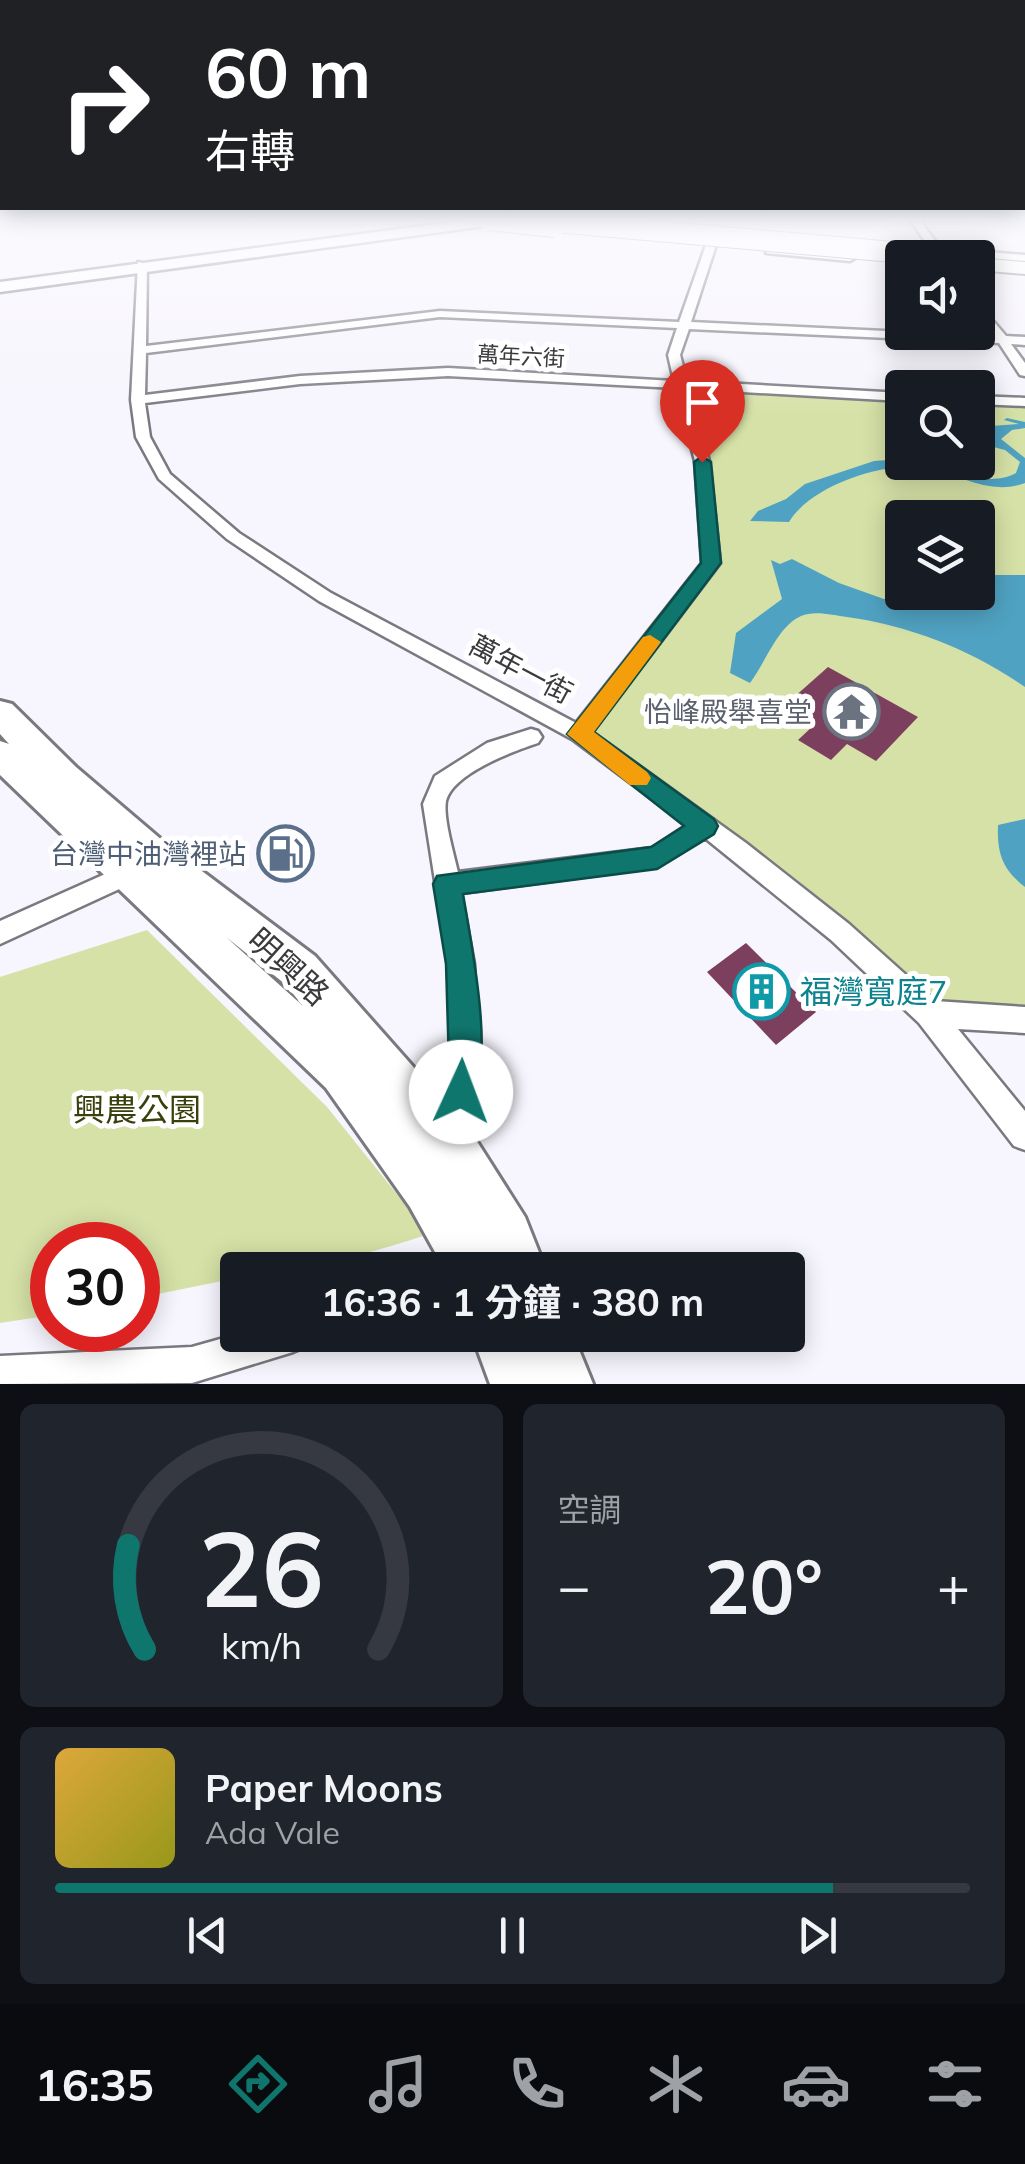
<!DOCTYPE html>
<html lang="zh-TW">
<meta charset="utf-8">
<style>
:root{--surface:#171b24;--page:#20242c;--text:#f1f3f6;--muted:#9ea1a6;--line:#363941;--accent:#0f766e}
body{margin:0;font-family:Mulish,"Noto Sans TC",sans-serif;background:var(--page);color:var(--text);height:100vh;display:flex;flex-direction:column;font-size:38px;white-space:nowrap}
*{box-sizing:border-box;margin:0}
p{font-size:32px;color:var(--muted)}
.icon{flex:none;width:55px;height:55px;fill:none;stroke:currentColor;stroke-width:2;stroke-linecap:round;stroke-linejoin:round}
.map{position:relative;height:1384px;overflow:hidden}
.details{display:flex;flex-direction:column;gap:20px;padding:20px;background:#0d0f14;flex:1}
.details>*{flex:none}
.banner{position:absolute;left:0px;top:0px;width:1025px;height:210px;box-shadow:0 5px 25px #0003;background:#202124;color:#fff;overflow:hidden}
.controls{position:absolute;left:885px;top:240px;display:grid;gap:20px}
.controls a{display:grid;place-items:center;width:110px;height:110px;border-radius:10px;background:var(--surface);box-shadow:0 5px 25px #0003;font-size:50px}
.speed{position:absolute;left:30px;top:1222px;display:flex;gap:20px;font-size:50px;font-weight:700;text-align:center}
.speed>*{display:grid;place-content:center;width:130px;height:130px;border-radius:50%;background:var(--surface);box-shadow:0 5px 25px #0003;line-height:1}
.speed .limit{border:15px solid #d22;background:#fff;color:#111}
.pin{position:absolute;display:grid;place-items:center;width:85px;height:85px;color:#fff;margin:-102px -42px;border-radius:50% 50% 50% 0;rotate:-45deg;box-shadow:0 0 10px #0007}
.pin .icon{rotate:45deg}
.me{position:absolute;width:110px;margin:-55px;rotate:2deg;stroke-linejoin:round;filter:drop-shadow(0 0 8px #0008)}
.turn{display:flex;align-items:center;gap:35px;height:210px;padding:0 40px;font-size:45px}
.turn .icon{width:130px;height:130px;stroke-width:2.5}
.turn b{display:block;font-size:70px;line-height:85px}
.big{font-size:75px;font-weight:700;line-height:1.1}
.details .card{flex:1;display:flex;flex-direction:column;justify-content:center;gap:15px;min-width:0;padding:0 35px;border-radius:15px;background:var(--page)}
.details .dial{align-items:center;gap:0}
.dial svg{height:260px;overflow:visible;fill:none;stroke:var(--line);stroke-width:7;stroke-linecap:round;text-anchor:middle}
.dial text{fill:var(--text);stroke:none}
.song{display:flex;align-items:center;gap:30px}
.cover{width:120px;height:120px;border-radius:15px;background:linear-gradient(135deg,hsl(40 70% 55%),hsl(60 70% 35%))}
.played{height:10px;border-radius:5px;background:linear-gradient(90deg,var(--accent) 85%,var(--line) 85%)}
.keys{display:flex;justify-content:space-around;direction:ltr}
.heat{display:flex;justify-content:space-between;align-items:center;font-size:55px;direction:ltr}
.details .tiles{flex:1;display:grid;gap:20px;grid-template-columns:1fr 1fr}
.card:last-child{grid-column:span 2}
.trip{position:absolute;left:220px;top:1252px;width:585px;height:100px;border-radius:10px;background:var(--surface);box-shadow:0 5px 25px #0003;font-weight:700;line-height:100px;text-align:center}
.menu{display:flex;height:160px;justify-content:space-around;align-items:center;background:#090b0e;color:var(--muted)}
.menu .icon{width:70px;height:70px}
.menu .selected{color:var(--accent)}
.menu b{font-size:45px;color:var(--text)}
.map>svg:first-child{display:block}
.green{fill:#d6e1a7;fill-rule:evenodd}
.water{fill:#50a2c2}
.building{fill:#7c405e}
.lines{fill:none;stroke-linecap:round;stroke-linejoin:round}
.street-casing{stroke:#7b7980;stroke-width:5}
.secondary-casing{stroke:#7b7980;stroke-width:5}
.primary-casing{stroke:#7b7980;stroke-width:6}
.highway-casing{stroke:#7b7980;stroke-width:4}
.street{fill:#fff;fill-rule:evenodd}
.secondary{fill:#fff;fill-rule:evenodd}
.primary{fill:#fff;fill-rule:evenodd}
.highway{fill:#fff;fill-rule:evenodd}
.highway-bridge-casing{stroke:#7b7980;stroke-width:22;stroke-linecap:butt}
.highway-bridge{stroke:#fff;stroke-width:20}
.route{fill:#0f766e;stroke:#0a4d48;stroke-width:2.5}
.slow{fill:#f59e0b}
.labels{text-anchor:middle;stroke-width:10;stroke-linejoin:round;paint-order:stroke}
.far-street-label{font-size:22px;fill:#3b3b3e;stroke:#fff}
.street-label{font-size:28px;fill:#3b3b3e;stroke:#fff}
.worship-label{font-size:28px;fill:#5b616d;stroke:#fff;text-anchor:end}
.service-label{font-size:28px;fill:#4e5e75;stroke:#fff;text-anchor:end}
.near-street-label{font-size:32px;fill:#3b3b3e;stroke:#fff}
.near-culture-label{font-size:32px;fill:#0d838f;stroke:#fff;text-anchor:start}
.near-park-label{font-size:32px;fill:#3a400b;stroke:#fff}
</style>
<div class="map">
<svg width="1025" height="1384" viewBox="0 0 1025 1384">
<rect width="100%" height="100%" fill="#f7f5fd"/>
<path class="green" d="M683 386 902 397V462H978V400L1025 403V1020L929 1014 579 734 711 563ZM902 518H978V592H902Z
M147 930 327 1107 429 1234C367 1255 303 1270 238 1270L237 1278 138 1298V1245H52V1315L0 1323V977Z"/>
<path class="water" d="M1007 418 1025 422V428L1012 430 1001 439 1025 458V483C991 496 960 475 927 468 886 460 810 486 789 522L750 521 758 511 786 499 805 484 874 461 902 459V462C939 462 984 491 1016 473L1020 462 1005 450 978 443V427L1019 424 1004 420Z
M792 559 839 583 884 599 978 592 982 579 990 575H1025V687C972 650 911 626 847 617 833 615 814 610 801 616 777 627 766 662 750 683L730 673 736 633 782 599 771 560 780 564Z
M1025 819V887C1002 869 997 853 998 825Z"/>
<path class="building" d="M828 667 918 717 876 761 847 744 831 760 798 740 814 725 784 706Z
M746 943 816 1012 776 1045 707 972Z"/>
<g class="lines">
<defs>
<path id="street" d="M910 220H920L940 248 1025 255V261L944 254 947 258H937Z
M711 242 716 245 691 322 993 336 978 313V303L1006 336 1025 337V345L1011 344 1025 363V376L1020 375 999 343 689 329 680 355 687 381 902 393V401L690 389 709 461 720 563 592 732 746 843 849 924 935 1001 1025 1007V1033L958 1029 1025 1111V1150L1014 1146 919 1023 831 940 705 838 657 867 461 893 474 964 479 1064 470 1145 466 1156 455 1160 444 1156 440 1145 451 1064 448 964 423 804 435 776 487 743 531 729 538 731 542 737 538 743C514 751 453 773 446 801 443 818 454 854 458 872L652 848 687 825 572 739 319 601 227 539 159 479 136 437 131 400 138 262 147 264 146 346 440 311 679 322 706 245ZM440 317 677 328 668 355 674 381 448 368 300 376 145 395 146 353ZM448 376 676 388 695 461 702 563 576 723 331 593 239 533 170 474 150 437 145 403 300 384Z
M770 248 850 255 855 258 850 261 766 253Z
M978 396 1025 398V406L978 404Z
M132 862 141 865 144 872 141 879 0 944V921Z
M238 1334 310 1335 305 1347 293 1352 192 1383 0 1384V1356L192 1347Z"/>
<path id="secondary" d="M467 220H506L499 224 0 292V282Z"/>
<path id="primary" d="M0 701 12 704 76 767 170 847 315 956 471 1132 525 1217 546 1270H445L410 1207 326 1088 0 775V741L9 744 0 734ZM226 937 285 984 303 1006Z
M472 1335H573L593 1384H490Z"/>
<path id="highway" d="M978 258 1025 262V274L978 270Z"/>
</defs>
<use href="#street" class="street-casing"/>
<use href="#secondary" class="secondary-casing"/>
<use href="#primary" class="primary-casing"/>
<use href="#highway" class="highway-casing"/>
<use href="#street" class="street"/>
<use href="#secondary" class="secondary"/>
<use href="#primary" class="primary"/>
<use href="#highway" class="highway"/>
<defs>
<path id="highway-bridge" d="M488 220 555 227
M533 220 960 258"/>
</defs>
<use href="#highway-bridge" class="highway-bridge-casing"/>
<use href="#highway-bridge" class="highway-bridge"/>
</g>
<linearGradient id="sky" x2="0" y2="1"><stop stop-color="#6badd9"/><stop offset="0.53" stop-color="#fbfafe"/><stop offset="1" stop-color="#fbfafe" stop-opacity="0"/></linearGradient>
<rect width="1025" height="414" fill="url(#sky)"/>
<path class="route" d="M702 456 711 462 721 563 594 732 714 819 718 826 714 834 657 869 463 894C472 948 494 1054 473 1104L461 1109 450 1104 445 1092 449 1064 446 964 433 884 437 876 651 847 684 826 567 734 701 563 694 462Z"/>
<path class="slow" d="M650 635 661 642 594 732 647 772 651 778 647 785H630L567 734 643 637Z"/>
<defs>
<symbol id="temple-ring" viewBox="-11 -11 22 22"><circle r="9.5" fill="#fff" stroke="#6b7280" stroke-width="1.5"/><path d="M0-6L5-2H3V0L6.5 2.5H4V6H1.5V3h-3V6H-4V2.5H-6.5L-3 0V-2H-5Z" fill="#6b7280"/></symbol>
<symbol id="fuel-ring" viewBox="-11 -11 22 22"><circle r="9.5" fill="#fff" stroke="#5c6f8a" stroke-width="1.5"/><path d="M-5.5-6h7V0h2V4h1.3V-2.5L3-4.5l.8-.8L6-3V5H2.5V1h-1V6h-7ZM-4.2-4.7v3.2H.2V-4.7Z" fill="#5c6f8a"/></symbol>
<symbol id="building-ring" viewBox="-11 -11 22 22"><circle r="9.5" fill="#fff" stroke="#0f9aa8" stroke-width="1.5"/><path d="M-4-6H4V6H1V3H-1V6H-4ZM-2.5-4.3h1.7v1.8h-1.7ZM.8-4.3h1.7v1.8H.8ZM-2.5-1h1.7V.8h-1.7ZM.8-1h1.7V.8H.8Z" fill="#0f9aa8"/></symbol>
</defs>
<g fill-rule="evenodd">
<use href="#temple-ring" x="820" y="680" width="63" height="63"/>
<use href="#fuel-ring" x="254" y="822" width="63" height="63"/>
<use href="#building-ring" x="730" y="960" width="63" height="63"/>
</g>
<g class="labels">
<g class="far-street-label">
<text transform="translate(521 356) rotate(3)" y="8">萬年六街</text>
</g>
<g class="street-label">
<text transform="translate(521 669) rotate(28)" y="10">萬年一街</text>
</g>
<g class="worship-label">
<text x="812" y="722">怡峰殿舉喜堂</text>
</g>
<g class="service-label">
<text x="246" y="864">台灣中油灣裡站</text>
</g>
<g class="near-street-label">
<text transform="translate(288 967) rotate(42)" y="11">明興路</text>
</g>
<g class="near-culture-label">
<text x="800" y="1003">福灣寬庭7</text>
</g>
<g class="near-park-label">
<text x="137" y="1121">興農公園</text>
</g>
</g>
</svg>
<div class="controls">
<a><svg class="icon" aria-label="sound" viewBox="0 0 24 24"><path d="M4 9h4l5-4v14l-5-4H4zM17 9q2 3 0 6"/></svg></a>
<a><svg class="icon" aria-label="search" viewBox="0 0 24 24"><circle cx="10" cy="10" r="6"/><path d="M15 15l6 6"/></svg></a>
<a><svg class="icon" aria-label="layers" viewBox="0 0 24 24"><path d="M12 4l9 5-9 5-9-5zM3 14l9 5 9-5"/></svg></a>
</div>
<div class="speed"><div class="limit">30</div></div>
<div class="pin" style="left:702px;top:462px;background:#d93025"><svg class="icon" aria-label="arrive" viewBox="0 0 24 24"><path d="M6 21V4h12l-3 4 3 4H6"/></svg></div>
<svg class="me" style="left:461px;top:1092px" viewBox="-20 -20 40 40"><circle r="19" fill="#fff"/><path d="M0-13L10 11 0 6-10 11z" fill="#0f766e"/></svg>
<div class="trip">16:36 · 1 分鐘 · 380 m</div>
<div class="banner">
<div class="turn"><svg class="icon" aria-label="right" viewBox="0 0 24 24"><path d="M7 20v-9h11M14 6l5 5-5 5"/></svg><div><b>60 m</b>右轉</div></div>
</div>
</div>
<section class="details">
<div class="tiles">
<div class="card dial"><svg viewBox="0 0 100 80">
<path d="M14 69A42 42 0 1 1 86 69"/>
<path d="M14 69A42 42 0 0 1 9 37" stroke="#0f766e"/>
<text x="50" y="56" font-size="32" font-weight="700">26</text>
<text x="50" y="72" font-size="11">km/h</text>
</svg></div>
<div class="card"><p>空調</p>
<div class="heat"><a>−</a><b class="big">20°</b><a>+</a></div>
</div>
<div class="card">
<div class="song"><i class="cover"></i><div><b>Paper Moons</b><p>Ada Vale</p></div></div>
<div class="played"></div>
<div class="keys"><svg class="icon" aria-label="previous" viewBox="0 0 24 24"><path d="M18 5L8 12l10 7zM5 5v14"/></svg><svg class="icon" aria-label="pause" viewBox="0 0 24 24"><path d="M8 5v14M16 5v14"/></svg><svg class="icon" aria-label="next" viewBox="0 0 24 24"><path d="M6 5l10 7-10 7zM19 5v14"/></svg></div>
</div>
</div>
</section>
<nav class="menu">
<b>16:35</b>
<svg class="icon selected" aria-label="directions" viewBox="0 0 24 24"><path d="M12 3l9 9-9 9-9-9zM9 14v-3h6M13 9l2 2-2 2"/></svg>
<svg class="icon" aria-label="music" viewBox="0 0 24 24"><path d="M9 18V5l10-2v13"/><circle cx="6" cy="18" r="3"/><circle cx="16" cy="16" r="3"/></svg>
<svg class="icon" aria-label="phone" viewBox="0 0 24 24"><path d="M5 4h4l2 5-3 2q2 4 5 5l2-3 5 2v4C11 20 4 13 5 4z"/></svg>
<svg class="icon" aria-label="climate" viewBox="0 0 24 24"><path d="M12 3v18M4 7l16 10M4 17L20 7"/></svg>
<svg class="icon" aria-label="car" viewBox="0 0 24 24"><path d="M5 17H2v-5l4-1 3-4h7l3 4 3 1v5h-3M9 17h6M6 11h13"/><circle cx="7" cy="17" r="2"/><circle cx="17" cy="17" r="2"/></svg>
<svg class="icon" aria-label="filters" viewBox="0 0 24 24"><path d="M4 7h16M4 17h16"/><circle cx="9" cy="7" r="2"/><circle cx="15" cy="17" r="2"/></svg>
</nav>
